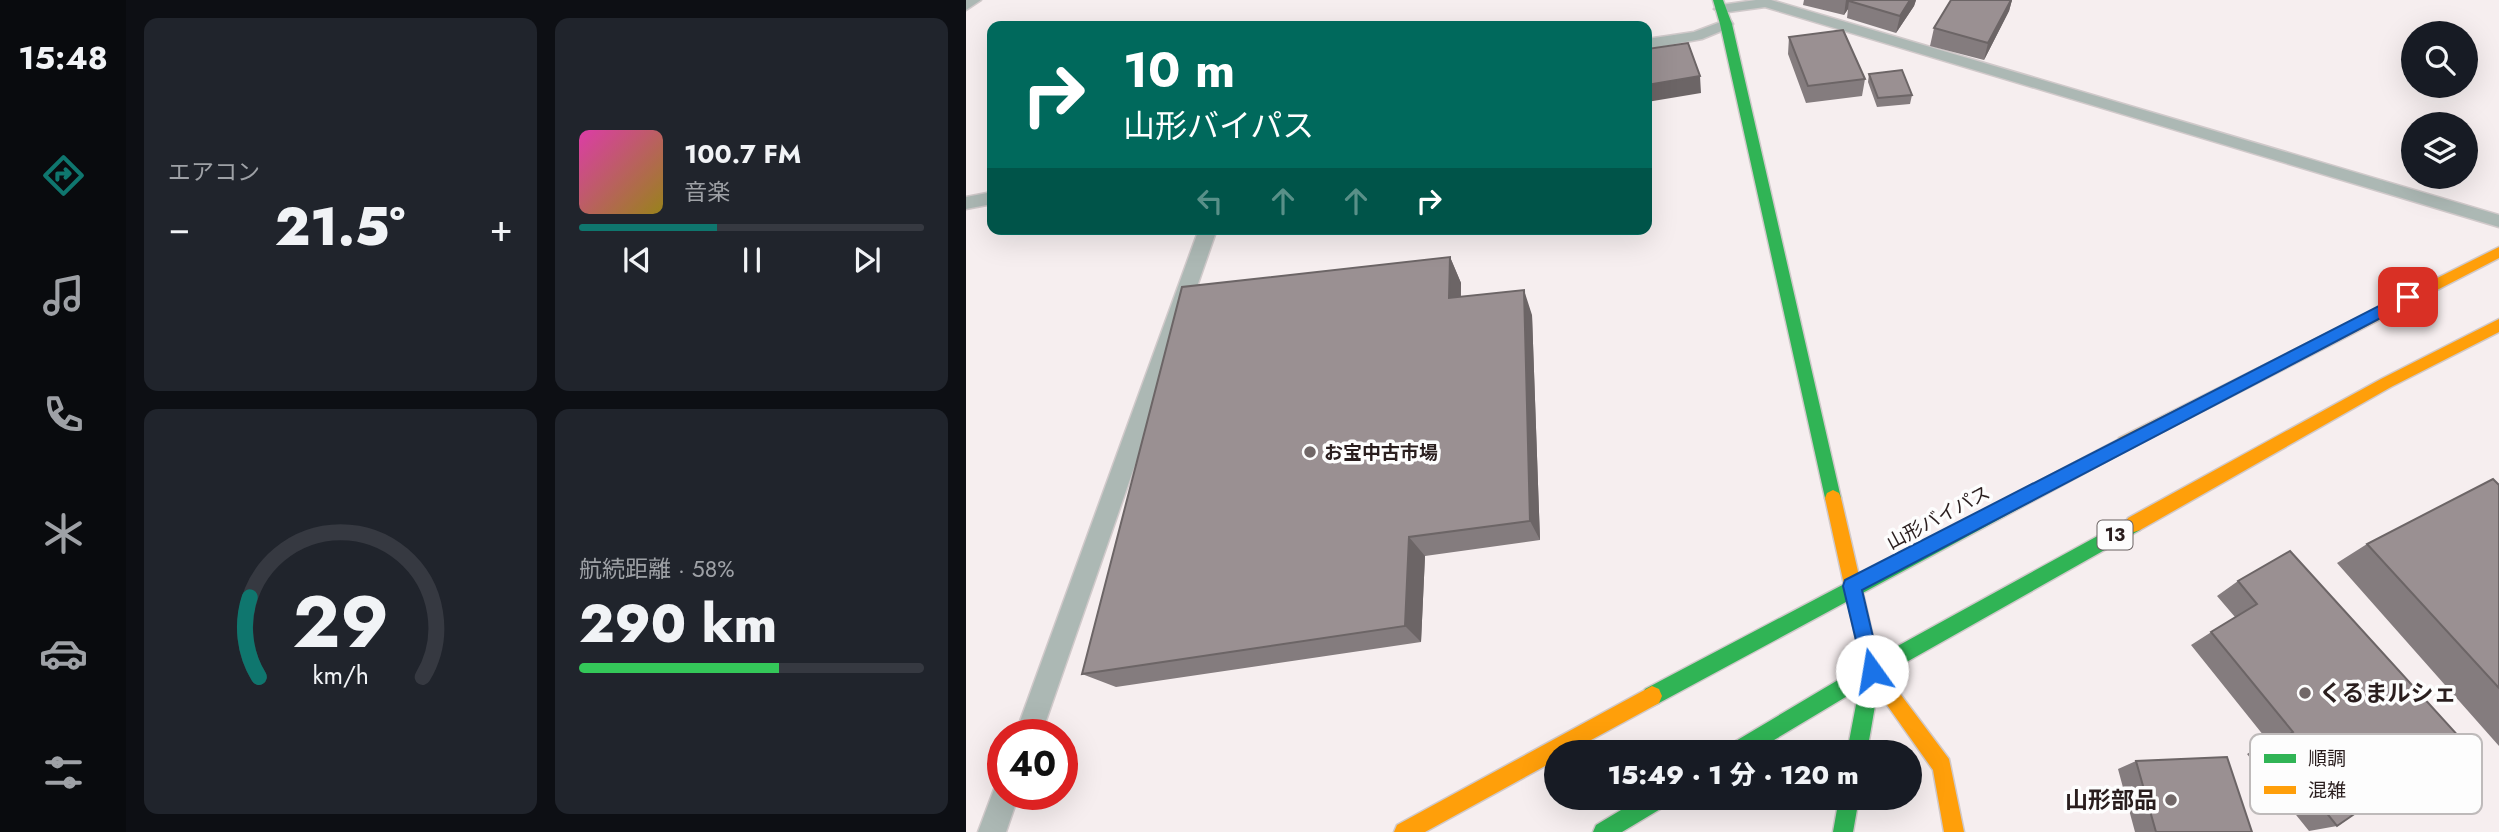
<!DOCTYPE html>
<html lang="ja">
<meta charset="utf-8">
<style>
:root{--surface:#171b24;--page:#20242c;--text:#f1f3f6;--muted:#9ea1a6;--line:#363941;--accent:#0f766e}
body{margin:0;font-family:Jost,"Noto Sans JP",sans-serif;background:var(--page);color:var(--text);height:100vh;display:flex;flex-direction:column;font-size:26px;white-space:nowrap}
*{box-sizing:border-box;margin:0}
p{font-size:23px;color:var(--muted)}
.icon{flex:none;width:38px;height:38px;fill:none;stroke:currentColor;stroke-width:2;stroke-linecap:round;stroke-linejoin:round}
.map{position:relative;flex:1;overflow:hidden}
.details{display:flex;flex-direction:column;gap:18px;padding:18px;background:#0d0f14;width:840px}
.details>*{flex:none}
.guide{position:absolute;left:21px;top:21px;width:665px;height:214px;border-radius:14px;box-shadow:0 7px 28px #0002;background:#00695c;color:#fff;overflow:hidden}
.fabs{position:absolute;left:1435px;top:21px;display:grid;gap:14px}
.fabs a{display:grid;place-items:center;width:77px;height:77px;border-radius:50%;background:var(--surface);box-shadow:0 7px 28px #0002;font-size:35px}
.speed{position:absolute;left:21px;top:719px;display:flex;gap:14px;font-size:35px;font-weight:700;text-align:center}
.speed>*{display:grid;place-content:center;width:91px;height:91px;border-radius:50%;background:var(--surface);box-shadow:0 7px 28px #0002;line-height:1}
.speed .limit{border:10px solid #d22;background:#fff;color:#111}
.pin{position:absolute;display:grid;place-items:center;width:60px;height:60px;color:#fff;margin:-30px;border-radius:14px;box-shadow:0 4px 10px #0006}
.me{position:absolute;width:77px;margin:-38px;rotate:347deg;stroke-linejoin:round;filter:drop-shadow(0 0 5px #0008)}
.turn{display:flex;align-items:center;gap:24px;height:147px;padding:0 21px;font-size:32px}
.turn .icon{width:91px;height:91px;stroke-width:2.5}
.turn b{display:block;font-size:49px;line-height:60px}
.lanes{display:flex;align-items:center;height:66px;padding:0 21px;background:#0003;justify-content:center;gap:35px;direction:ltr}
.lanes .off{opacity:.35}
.big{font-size:52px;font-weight:800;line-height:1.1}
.details .card{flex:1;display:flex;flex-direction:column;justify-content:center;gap:10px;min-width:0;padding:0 24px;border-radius:14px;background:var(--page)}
.details .dial{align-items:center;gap:0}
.dial svg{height:182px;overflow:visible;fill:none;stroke:var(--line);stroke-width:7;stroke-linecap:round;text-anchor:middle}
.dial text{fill:var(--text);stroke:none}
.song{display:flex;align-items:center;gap:21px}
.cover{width:84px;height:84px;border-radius:10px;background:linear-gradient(135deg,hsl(320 70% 55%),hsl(50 70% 35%))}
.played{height:7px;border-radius:4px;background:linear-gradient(90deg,var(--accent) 40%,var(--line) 40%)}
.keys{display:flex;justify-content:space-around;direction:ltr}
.heat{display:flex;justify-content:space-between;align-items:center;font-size:38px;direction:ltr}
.charge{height:10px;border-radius:5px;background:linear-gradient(90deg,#34c759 58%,var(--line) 0)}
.details .tiles{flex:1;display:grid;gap:18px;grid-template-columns:repeat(2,1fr)}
.trip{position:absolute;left:578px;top:740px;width:378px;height:70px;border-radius:35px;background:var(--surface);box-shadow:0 7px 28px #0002;font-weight:800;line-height:70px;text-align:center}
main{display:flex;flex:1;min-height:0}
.menu{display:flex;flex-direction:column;width:126px;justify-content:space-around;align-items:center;background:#090b0e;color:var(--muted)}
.menu .icon{width:49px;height:49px}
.menu .selected{color:var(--accent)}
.menu b{font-size:32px;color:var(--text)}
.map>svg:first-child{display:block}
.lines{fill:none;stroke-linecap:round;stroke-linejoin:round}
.lane-casing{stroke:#d0c9ca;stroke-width:3}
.fast-casing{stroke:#d0c9ca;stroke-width:3}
.slow-casing{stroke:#d0c9ca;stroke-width:3}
.lane{fill:#acb8b4;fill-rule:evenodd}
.fast{fill:#30b455;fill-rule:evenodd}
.slow{fill:#ff9f0a;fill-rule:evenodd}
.wall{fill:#847c7e}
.shaded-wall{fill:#6c6566}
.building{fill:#9a9092;stroke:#6c6566;stroke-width:2}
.route{fill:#1a73e8;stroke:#114b97;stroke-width:2}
.poi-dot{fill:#716767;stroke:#fdfdfd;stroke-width:2.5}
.labels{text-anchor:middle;stroke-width:7;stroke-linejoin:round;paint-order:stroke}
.shield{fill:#fdfdfd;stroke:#696161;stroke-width:2}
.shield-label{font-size:18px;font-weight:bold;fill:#2a1e1e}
.poi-label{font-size:19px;font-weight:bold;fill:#2a1e1e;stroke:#fdfdfd;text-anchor:start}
.street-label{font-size:19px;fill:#2a1e1e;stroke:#fdfdfd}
.near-poi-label{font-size:23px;font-weight:bold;fill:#2a1e1e;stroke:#fdfdfd;text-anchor:start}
.key{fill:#fdfdfd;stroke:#bebaba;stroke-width:2}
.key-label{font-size:19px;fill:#2a1e1e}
</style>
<main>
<nav class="menu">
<b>15:48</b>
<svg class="icon selected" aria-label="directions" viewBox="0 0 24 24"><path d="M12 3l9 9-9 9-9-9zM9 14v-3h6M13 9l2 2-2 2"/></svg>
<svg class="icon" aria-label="music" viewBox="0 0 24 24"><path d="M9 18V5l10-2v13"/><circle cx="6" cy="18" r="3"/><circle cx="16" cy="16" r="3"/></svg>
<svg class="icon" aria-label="phone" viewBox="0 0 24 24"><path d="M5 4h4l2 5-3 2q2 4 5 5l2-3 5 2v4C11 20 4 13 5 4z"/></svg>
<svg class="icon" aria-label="climate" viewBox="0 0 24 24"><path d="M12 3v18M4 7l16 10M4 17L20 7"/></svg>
<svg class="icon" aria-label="car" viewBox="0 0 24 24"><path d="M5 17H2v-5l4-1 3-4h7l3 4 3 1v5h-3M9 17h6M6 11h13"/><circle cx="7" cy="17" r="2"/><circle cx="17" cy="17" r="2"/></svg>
<svg class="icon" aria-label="filters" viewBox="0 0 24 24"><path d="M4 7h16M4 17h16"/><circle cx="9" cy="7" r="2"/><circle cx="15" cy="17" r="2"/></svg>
</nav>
<section class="details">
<div class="tiles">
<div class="card"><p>エアコン</p>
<div class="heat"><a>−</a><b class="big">21.5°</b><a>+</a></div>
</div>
<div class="card">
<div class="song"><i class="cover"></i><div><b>100.7 FM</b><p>音楽</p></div></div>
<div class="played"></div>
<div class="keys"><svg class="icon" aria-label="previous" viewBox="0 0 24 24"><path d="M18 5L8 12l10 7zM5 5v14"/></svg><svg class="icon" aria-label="pause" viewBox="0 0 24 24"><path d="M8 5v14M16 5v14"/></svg><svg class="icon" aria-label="next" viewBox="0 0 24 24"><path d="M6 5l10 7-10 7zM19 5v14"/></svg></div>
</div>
<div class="card dial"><svg viewBox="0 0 100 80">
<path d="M14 69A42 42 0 1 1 86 69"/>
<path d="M14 69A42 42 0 0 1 10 34" stroke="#0f766e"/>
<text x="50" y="56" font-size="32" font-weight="700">29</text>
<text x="50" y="72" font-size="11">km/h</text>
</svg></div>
<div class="card"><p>航続距離 · 58%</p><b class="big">290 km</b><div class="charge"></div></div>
</div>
</section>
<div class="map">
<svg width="1533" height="832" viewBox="0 0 1533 832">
<rect width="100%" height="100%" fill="#f6eeef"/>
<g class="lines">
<defs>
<path id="lane" d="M0 0H15L0 10Z
M790 0H805L1533 215V227L799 7 755 13 748 9 755 5Z
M760 20 765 21 767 24 765 27 736 39 681 49V39L728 32Z
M26 192V204L0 209V197Z
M233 229H251L75 735H49Z
M37 782V794H53L40 832H12L30 784Z"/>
<path id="fast" d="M747 0H757L766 24 875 498 873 503 867 506 861 503 859 498 754 24Z
M1159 436 1165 438 1167 443 1165 448 693 703 686 706 679 703 676 696 679 689Z
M1168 516 1174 518 1177 524 1174 530 914 677 901 752H881L893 689 788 752H760L763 745 899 664Z
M675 798H704L701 805 656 832H627L630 825Z
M873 798H893L887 832H867Z"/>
<path id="slow" d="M1533 247V258L1165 448 1159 450 1153 448 1151 443 1153 438Z
M1533 319V332L1425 387 1174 530 1168 532 1162 530 1159 524 1162 518 1415 379Z
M867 490 873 493 875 498 914 667 983 759 998 832H978L967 770 897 671 859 498 861 493Z
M686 686 693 689 696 696 693 703 603 752H590V760L459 832H428L431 825Z"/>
</defs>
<use href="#lane" class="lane-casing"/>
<use href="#fast" class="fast-casing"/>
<use href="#slow" class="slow-casing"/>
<use href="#lane" class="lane"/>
<use href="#fast" class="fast"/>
<use href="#slow" class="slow"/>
</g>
<path class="wall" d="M838 0H950L948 6 930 33 881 18 882 9 878 15 837 5Z
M985 0H1046L1043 11 1018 60 964 46 968 28Z
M823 37 899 79 896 96 840 103 822 54Z
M903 74 946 95 944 104 911 107 902 82Z
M484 257 495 283V297L566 315 574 540 459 556 455 642 150 687 116 674Z
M1533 485V746L1371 563 1401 544Z
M1324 551 1371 826 1343 831 1281 754 1302 741 1225 645 1269 617 1251 596 1272 581Z
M1170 761 1286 832H1169L1152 769Z"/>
<path class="shaded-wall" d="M880 0H888L883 1 882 9 878 15Z
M944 0H950L948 6 930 33 934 16Z
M1045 0H1046L1043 11 1018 60 1022 43Z
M734 76 735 93 681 102V85Z
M484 257 495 283 494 324 483 298Z
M558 290 566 315 574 540 564 521Z
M443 537 459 556 455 642 439 626Z"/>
<path class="building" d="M884 0H944L934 16 883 1Z
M985 0H1045L1022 43 968 28Z
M877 30 899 79 842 86 823 37Z
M722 43 734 76 681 85V49Z
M936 70 946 95 912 98 903 74Z
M484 257 483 298 558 290 564 521 443 537 439 626 116 674 216 287Z
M1527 479 1533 485V688L1401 544Z
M1324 551 1496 740 1371 826 1306 745 1327 732 1245 632 1291 604 1272 581Z
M1261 757 1286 832H1190L1170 761Z"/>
<path class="route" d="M1442 291 1447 293 1449 297 1447 301 896 590 915 671 913 678 906 680 899 678 877 586 879 580Z"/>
<g class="poi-dot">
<circle cx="344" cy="452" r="7"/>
<circle cx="1339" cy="693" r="7"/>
<circle cx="1205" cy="800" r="7"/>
</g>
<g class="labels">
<rect class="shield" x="1131.5" y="520.5" width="35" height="29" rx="5"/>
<g class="shield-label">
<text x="1149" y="541">13</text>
</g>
<g class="poi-label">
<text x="358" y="459">お宝中古市場</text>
</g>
<g class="street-label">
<text transform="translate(972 517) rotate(-28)" y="7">山形バイパス</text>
</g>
<g class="near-poi-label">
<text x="1353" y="701">くるまルシェ</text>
<text x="1191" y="808" text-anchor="end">山形部品</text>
</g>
</g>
<rect x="1284" y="734" width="232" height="80" rx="10" class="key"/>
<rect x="1298" y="754" width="32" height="9" fill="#30b455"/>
<rect x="1298" y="786" width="32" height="8" fill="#ff9f0a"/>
<g class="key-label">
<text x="1342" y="765">順調</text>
<text x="1342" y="797">混雑</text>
</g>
</svg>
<div class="fabs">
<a><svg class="icon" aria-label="search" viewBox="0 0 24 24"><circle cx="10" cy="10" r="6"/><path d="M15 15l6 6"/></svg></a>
<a><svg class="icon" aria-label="layers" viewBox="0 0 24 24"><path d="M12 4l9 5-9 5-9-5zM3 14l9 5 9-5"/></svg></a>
</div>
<div class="speed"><div class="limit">40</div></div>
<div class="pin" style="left:1442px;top:297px;background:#d93025"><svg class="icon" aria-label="arrive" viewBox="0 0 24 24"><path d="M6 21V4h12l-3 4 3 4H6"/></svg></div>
<svg class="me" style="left:906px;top:671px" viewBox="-20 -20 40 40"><circle r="19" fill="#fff"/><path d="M0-13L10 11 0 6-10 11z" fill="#1a73e8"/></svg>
<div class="trip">15:49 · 1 分 · 120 m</div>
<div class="guide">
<div class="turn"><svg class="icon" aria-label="right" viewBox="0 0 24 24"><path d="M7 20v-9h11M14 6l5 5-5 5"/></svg><div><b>10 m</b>山形バイパス</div></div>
<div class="lanes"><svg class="icon off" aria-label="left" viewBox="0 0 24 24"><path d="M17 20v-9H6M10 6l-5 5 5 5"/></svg><svg class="icon off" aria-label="ahead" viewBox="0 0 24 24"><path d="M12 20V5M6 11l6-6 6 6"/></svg><svg class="icon off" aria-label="ahead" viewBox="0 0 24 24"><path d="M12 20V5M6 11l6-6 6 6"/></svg><svg class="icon" aria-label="right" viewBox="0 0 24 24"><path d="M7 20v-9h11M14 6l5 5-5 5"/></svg></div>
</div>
</div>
</main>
